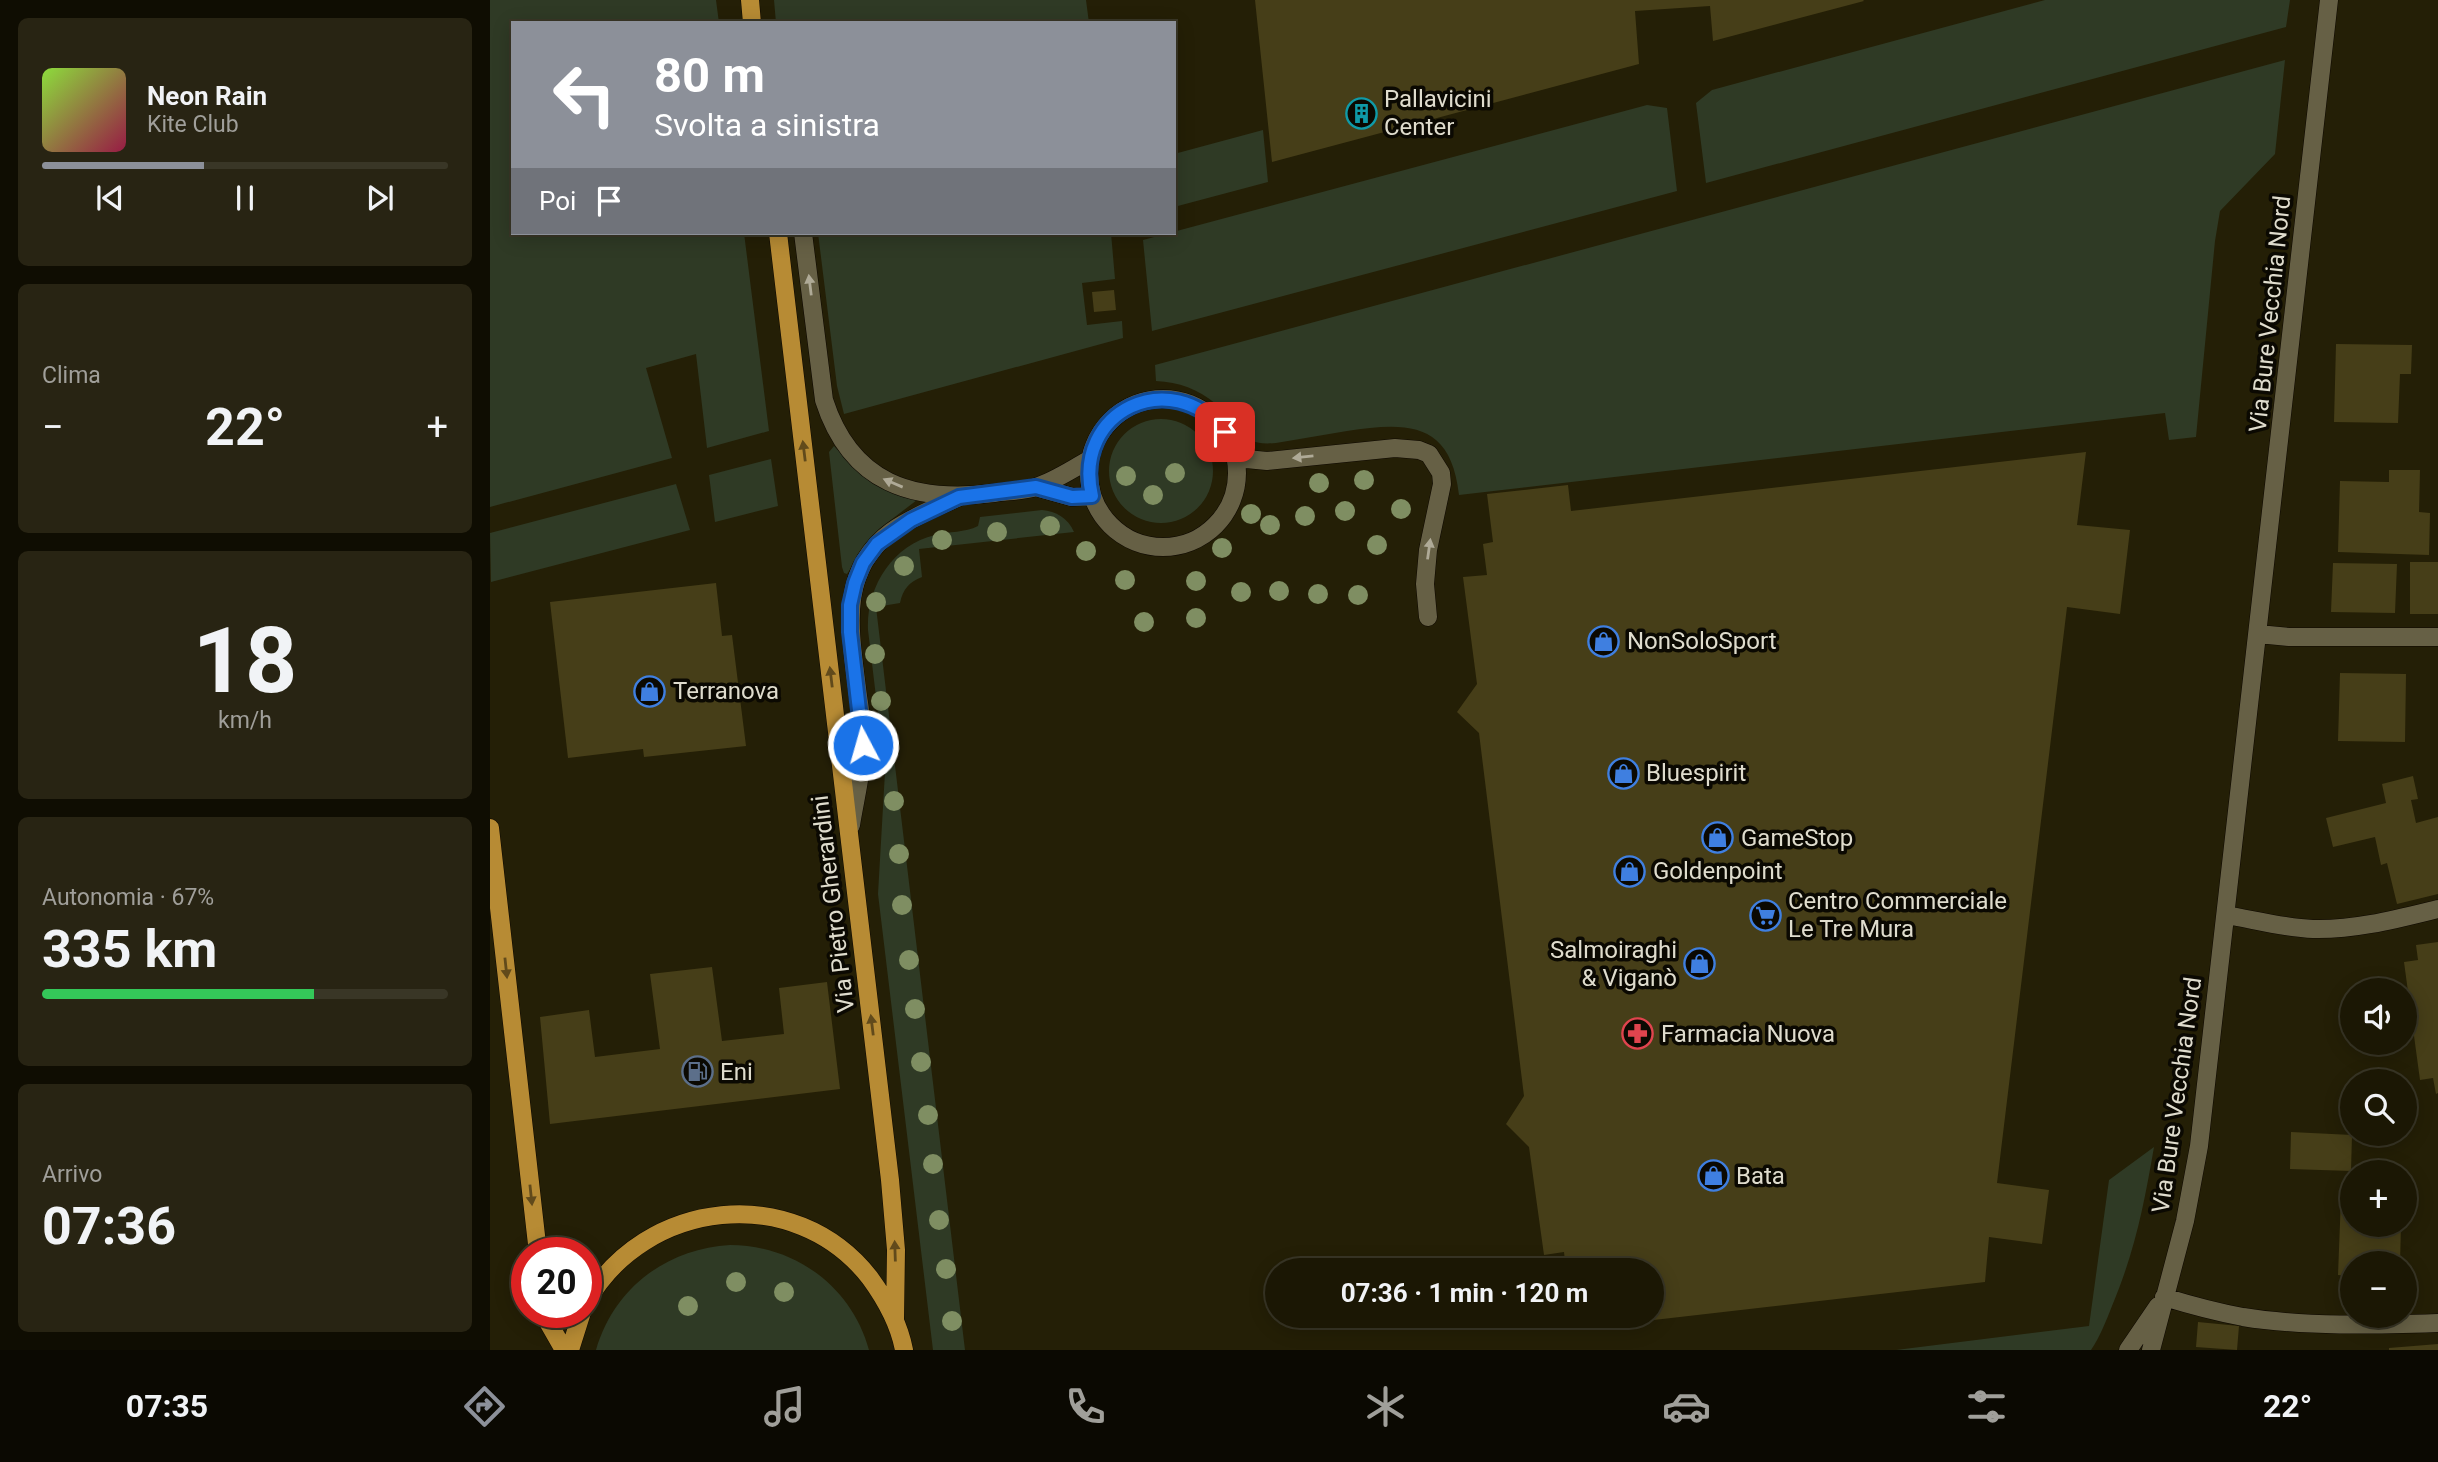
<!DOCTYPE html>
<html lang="it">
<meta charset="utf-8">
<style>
:root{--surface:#1b1704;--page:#282413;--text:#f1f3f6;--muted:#a09f9a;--line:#393626;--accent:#8c9099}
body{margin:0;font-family:Roboto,sans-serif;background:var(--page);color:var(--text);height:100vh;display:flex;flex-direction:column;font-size:26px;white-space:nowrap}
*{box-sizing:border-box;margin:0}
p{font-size:23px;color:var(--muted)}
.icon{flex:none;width:38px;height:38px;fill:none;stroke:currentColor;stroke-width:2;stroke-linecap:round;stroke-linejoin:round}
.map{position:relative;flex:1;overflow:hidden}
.details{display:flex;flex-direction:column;gap:18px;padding:18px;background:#0f0d02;width:490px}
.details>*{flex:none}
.banner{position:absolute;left:21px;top:21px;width:665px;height:214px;border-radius:0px;box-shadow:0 4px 18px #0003,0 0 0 2px var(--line);background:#8c9099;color:#fff;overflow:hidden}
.tools{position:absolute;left:1850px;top:978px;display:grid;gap:14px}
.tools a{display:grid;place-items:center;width:77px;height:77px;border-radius:50%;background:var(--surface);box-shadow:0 4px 18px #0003,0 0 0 2px var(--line);font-size:35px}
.speed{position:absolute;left:21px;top:1237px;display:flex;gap:14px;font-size:35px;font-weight:700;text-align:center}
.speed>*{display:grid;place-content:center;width:91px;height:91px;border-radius:50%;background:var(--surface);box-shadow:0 4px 18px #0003,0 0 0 2px var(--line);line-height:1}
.speed .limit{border:10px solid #d22;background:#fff;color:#111}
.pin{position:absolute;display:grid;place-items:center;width:60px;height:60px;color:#fff;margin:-30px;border-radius:14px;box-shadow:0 4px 10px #0006}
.me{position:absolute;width:77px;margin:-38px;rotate:354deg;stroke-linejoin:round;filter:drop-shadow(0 0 5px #0008)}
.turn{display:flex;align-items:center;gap:24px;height:147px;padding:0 28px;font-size:32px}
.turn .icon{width:91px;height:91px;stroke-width:2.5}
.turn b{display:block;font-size:49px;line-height:60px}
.then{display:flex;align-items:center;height:66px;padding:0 28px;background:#0003;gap:14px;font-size:26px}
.big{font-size:52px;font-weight:700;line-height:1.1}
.details .card{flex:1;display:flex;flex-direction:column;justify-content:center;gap:10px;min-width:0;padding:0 24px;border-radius:10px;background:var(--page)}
.details .dial{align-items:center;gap:0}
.dial b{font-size:91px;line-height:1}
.song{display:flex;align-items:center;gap:21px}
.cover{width:84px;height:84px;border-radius:10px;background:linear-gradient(135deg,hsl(90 70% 55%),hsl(340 70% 35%))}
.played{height:7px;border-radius:4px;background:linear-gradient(90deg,var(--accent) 40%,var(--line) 40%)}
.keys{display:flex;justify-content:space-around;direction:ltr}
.heat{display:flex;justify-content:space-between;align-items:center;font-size:38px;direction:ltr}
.charge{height:10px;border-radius:5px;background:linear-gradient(90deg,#34c759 67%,var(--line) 0)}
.trip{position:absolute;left:775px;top:1258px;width:399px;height:70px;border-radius:35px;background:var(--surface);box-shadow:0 4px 18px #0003,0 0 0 2px var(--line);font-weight:700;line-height:70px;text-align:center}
.tabs{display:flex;height:112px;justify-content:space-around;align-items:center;background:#0b0902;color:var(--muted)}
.tabs .icon{width:49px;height:49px}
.tabs .on{color:var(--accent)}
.tabs b{font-size:32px;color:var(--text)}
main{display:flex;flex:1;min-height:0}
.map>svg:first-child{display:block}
.green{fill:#2f3a25}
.building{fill:#463e18}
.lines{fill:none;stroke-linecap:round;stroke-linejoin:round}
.minor-casing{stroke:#0e0800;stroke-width:19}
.major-casing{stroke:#0e0800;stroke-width:19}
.minor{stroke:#666045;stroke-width:18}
.major{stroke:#b78b34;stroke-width:18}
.tree{fill:#7f8e62}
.oneway{fill:#afaa97}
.oneway2{fill:#614a1b}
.route-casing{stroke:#114b97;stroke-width:18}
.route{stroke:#1a73e8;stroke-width:12}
.labels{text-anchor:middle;stroke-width:7;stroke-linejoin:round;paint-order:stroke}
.poi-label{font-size:24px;fill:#dfdccd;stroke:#0b0902;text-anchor:start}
.street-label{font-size:24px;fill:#dfdccd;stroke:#0b0902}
</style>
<main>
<section class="details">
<div class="card">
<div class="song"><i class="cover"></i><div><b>Neon Rain</b><p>Kite Club</p></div></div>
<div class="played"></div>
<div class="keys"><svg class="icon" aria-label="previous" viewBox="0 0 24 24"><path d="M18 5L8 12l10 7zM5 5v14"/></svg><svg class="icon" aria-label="pause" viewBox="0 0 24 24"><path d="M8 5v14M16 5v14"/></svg><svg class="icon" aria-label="next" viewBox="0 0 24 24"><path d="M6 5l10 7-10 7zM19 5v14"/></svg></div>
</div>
<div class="card"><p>Clima</p>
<div class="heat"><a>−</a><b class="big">22°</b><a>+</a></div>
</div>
<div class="card dial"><b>18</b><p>km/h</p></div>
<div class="card"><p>Autonomia · 67%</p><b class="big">335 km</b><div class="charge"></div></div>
<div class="card"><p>Arrivo</p><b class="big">07:36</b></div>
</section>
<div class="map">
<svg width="1948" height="1350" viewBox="0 0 1948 1350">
<rect width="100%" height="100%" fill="#241f06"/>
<path class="green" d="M0 0H226L229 23H23V233H254L279 431 217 448 206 354 156 368 182 458 0 507Z
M284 0H596L599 23H286Z
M1555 0H1800L1796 27 1216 183 1206 103 1222 90Z
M1795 60 1785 154 1730 211 1725 241 1706 437 1679 440 1675 413 969 495C961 421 917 422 857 431 833 435 810 439 786 443 748 447 749 425 726 404 708 389 689 382 666 381L665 365Z
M1157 105 1177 108 1187 191 662 331 653 240Z
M773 130 778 182 684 207V154Z
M328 233H621L625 279 592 283 597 325 632 321 633 338 354 414 347 386Z
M619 471a52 52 0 1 1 104 0a52 52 0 1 1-104 0Z
M344 446 364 467 427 500 389 529 379 540 357 574 354 573 352 567 339 452Z
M281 459 288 506 225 522 219 475Z
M186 484 200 530 1 582 0 533Z
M552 510C566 511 578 518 584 532L429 549 432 577C419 582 413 589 410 603L386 607 475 1350H443L388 894 395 772 378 630C376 588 402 545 445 535 459 531 475 533 488 526L490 517Z
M1664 1147C1654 1205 1645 1251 1622 1306 1616 1321 1610 1337 1601 1350H1406L1599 1326 1619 1180Z
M240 1245C305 1245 362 1287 379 1350H106C124 1288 176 1249 240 1245Z"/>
<path class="building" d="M765 0H1373L1374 1 1223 41 1220 6 1145 11 1149 64 782 162Z
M624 290 626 310 604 312 602 292Z
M1846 344 1922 345 1921 374H1910L1908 423 1844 422Z
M1596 452 1587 525 1640 530 1630 614 1577 607 1507 1183 1559 1190 1552 1244 1499 1237 1495 1282 1094 1328 1092 1316H1162V1270H1076L1074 1252 1054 1255 1039 1147 1016 1124 1034 1096 989 733 967 712 987 684 973 577 997 575 993 544 1003 542 997 494 1078 485 1081 511Z
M1899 470H1930L1929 512 1940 513 1939 555 1848 552 1850 481 1899 482Z
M1920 562H1948V614H1920Z
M1843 563 1907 564 1905 613 1841 612Z
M226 583 232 636 242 635 256 746 154 757 153 749 78 758 60 602Z
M1850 673 1916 674 1915 742 1848 741Z
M1923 776 1928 799 1921 800 1926 823 1948 817V894L1907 904 1897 863 1891 865 1885 837 1843 847 1836 818 1896 803 1892 784Z
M1948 942V1093L1946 1094 1943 1078 1930 1080 1914 962 1928 960 1926 945Z
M222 967 232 1041 294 1034 289 988 337 982 350 1089 60 1124 50 1017 99 1010 105 1057 170 1049 160 974Z
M1801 1132 1862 1135 1861 1171 1800 1169Z
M1851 1197 1862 1198V1225H1911L1910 1264H1862V1276L1848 1275Z
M1708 1322 1749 1326 1747 1350 1706 1347Z
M1948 1344V1350H1899V1348Z"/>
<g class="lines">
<defs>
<path id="minor" d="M313 233 334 400C361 484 423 503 504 493 517 491 534 491 546 487 565 481 582 469 599 460
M599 473a74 74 0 1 1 148 0a74 74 0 1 1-148 0Z
M746 458 777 461 905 448 929 450 939 454 951 473 952 484 938 550 935 584 938 617
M546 487 582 497 602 496
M1768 634 1799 637H1948
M361 825C365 800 372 772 373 746 374 727 369 707 367 688 360 630 348 571 402 531 422 517 447 507 469 497
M1736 915C1765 920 1794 928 1823 929 1866 930 1907 919 1948 909
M1674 1297C1700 1305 1726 1312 1753 1317 1815 1327 1885 1325 1948 1323
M1638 1350 1668 1306
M1661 1350 1695 1221 1709 1146 1839 0"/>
<path id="major" d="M260 0 262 23
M288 233 400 1180 406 1250 405 1319
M0 828 48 1253
M96 1303C154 1199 305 1181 380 1278 396 1300 409 1323 414 1350
M57 1312 58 1322 74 1350
M80 1350 92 1312"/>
</defs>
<use href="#minor" class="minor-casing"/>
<use href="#major" class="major-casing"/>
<use href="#minor" class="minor"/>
<use href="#major" class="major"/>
</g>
<g class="tree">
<circle cx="685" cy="473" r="10"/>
<circle cx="636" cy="476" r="10"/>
<circle cx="874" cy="480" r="10"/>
<circle cx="829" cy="483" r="10"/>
<circle cx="663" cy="495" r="10"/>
<circle cx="911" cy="509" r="10"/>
<circle cx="855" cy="511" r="10"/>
<circle cx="761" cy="514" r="10"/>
<circle cx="815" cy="516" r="10"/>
<circle cx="780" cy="525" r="10"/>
<circle cx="560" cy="526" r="10"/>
<circle cx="507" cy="532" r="10"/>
<circle cx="452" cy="540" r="10"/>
<circle cx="887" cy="545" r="10"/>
<circle cx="732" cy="548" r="10"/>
<circle cx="596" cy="551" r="10"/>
<circle cx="414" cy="566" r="10"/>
<circle cx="635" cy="580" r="10"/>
<circle cx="706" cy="581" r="10"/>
<circle cx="789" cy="591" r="10"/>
<circle cx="751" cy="592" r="10"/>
<circle cx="828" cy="594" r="10"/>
<circle cx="868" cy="595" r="10"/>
<circle cx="386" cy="602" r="10"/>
<circle cx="706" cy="618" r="10"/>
<circle cx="654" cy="622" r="10"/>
<circle cx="385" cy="654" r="10"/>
<circle cx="391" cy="701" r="10"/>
<circle cx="398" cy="752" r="10"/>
<circle cx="404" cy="801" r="10"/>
<circle cx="409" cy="854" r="10"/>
<circle cx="412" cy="905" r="10"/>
<circle cx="419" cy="960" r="10"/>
<circle cx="425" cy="1009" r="10"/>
<circle cx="431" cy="1062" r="10"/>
<circle cx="438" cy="1115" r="10"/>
<circle cx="443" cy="1164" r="10"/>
<circle cx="449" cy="1220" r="10"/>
<circle cx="456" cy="1269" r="10"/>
<circle cx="246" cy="1282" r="10"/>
<circle cx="294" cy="1292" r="10"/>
<circle cx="198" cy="1306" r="10"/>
<circle cx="462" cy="1321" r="10"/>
</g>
<defs><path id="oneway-solid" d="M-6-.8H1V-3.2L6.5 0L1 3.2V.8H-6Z" transform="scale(1.75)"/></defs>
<g class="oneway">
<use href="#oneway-solid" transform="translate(320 285) rotate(-97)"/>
<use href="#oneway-solid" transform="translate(813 457) rotate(174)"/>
<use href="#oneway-solid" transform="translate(403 483) rotate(-157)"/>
<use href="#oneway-solid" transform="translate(939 549) rotate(-82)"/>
</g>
<g class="oneway2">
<use href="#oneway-solid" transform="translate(314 451) rotate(-97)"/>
<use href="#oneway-solid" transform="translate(341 677) rotate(-97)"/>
<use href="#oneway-solid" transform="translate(16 968) rotate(84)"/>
<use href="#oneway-solid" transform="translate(382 1025) rotate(-97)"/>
<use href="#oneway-solid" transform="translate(41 1195) rotate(84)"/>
<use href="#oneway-solid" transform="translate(405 1251) rotate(-92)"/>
</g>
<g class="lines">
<defs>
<path id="route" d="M373 745 360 632V605L365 583 373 563 387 544 421 520 469 497 546 487 582 497 602 496C582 411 681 364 735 432"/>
</defs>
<use href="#route" class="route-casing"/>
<use href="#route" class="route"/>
</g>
<defs>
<symbol id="building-ring" viewBox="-11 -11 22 22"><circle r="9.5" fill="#0b0902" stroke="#0f9aa8" stroke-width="1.5"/><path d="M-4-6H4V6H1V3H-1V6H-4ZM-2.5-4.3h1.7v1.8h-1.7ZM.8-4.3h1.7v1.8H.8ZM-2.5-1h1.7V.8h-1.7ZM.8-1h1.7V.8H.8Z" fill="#0f9aa8"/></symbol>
<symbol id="shop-ring" viewBox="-11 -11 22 22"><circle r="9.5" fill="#0b0902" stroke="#3f7fe0" stroke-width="1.5"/><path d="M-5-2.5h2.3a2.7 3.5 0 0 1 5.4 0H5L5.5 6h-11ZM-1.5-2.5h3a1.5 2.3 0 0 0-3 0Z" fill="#3f7fe0"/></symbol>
<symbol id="supermarket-ring" viewBox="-11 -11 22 22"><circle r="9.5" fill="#0b0902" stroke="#3f7fe0" stroke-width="1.5"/><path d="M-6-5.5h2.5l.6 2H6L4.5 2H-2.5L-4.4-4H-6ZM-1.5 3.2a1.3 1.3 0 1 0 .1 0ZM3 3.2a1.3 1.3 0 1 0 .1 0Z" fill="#3f7fe0"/></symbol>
<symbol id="pharmacy-ring" viewBox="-11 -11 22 22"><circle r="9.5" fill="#0b0902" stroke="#e0444e" stroke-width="1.5"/><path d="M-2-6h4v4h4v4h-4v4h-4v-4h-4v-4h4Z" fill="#e0444e"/></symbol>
<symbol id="fuel-ring" viewBox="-11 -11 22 22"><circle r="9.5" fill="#0b0902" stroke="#5c6f8a" stroke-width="1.5"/><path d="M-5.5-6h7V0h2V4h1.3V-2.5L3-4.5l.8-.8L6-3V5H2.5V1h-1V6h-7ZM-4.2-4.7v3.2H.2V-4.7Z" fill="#5c6f8a"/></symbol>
</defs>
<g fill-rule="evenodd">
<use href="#building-ring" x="854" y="96" width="35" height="35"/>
<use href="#shop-ring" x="1096" y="624" width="35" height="35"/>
<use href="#shop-ring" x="142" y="674" width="35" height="35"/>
<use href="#shop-ring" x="1116" y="756" width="35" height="35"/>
<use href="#shop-ring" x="1210" y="820" width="35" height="35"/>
<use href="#shop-ring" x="1122" y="854" width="35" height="35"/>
<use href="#supermarket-ring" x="1258" y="898" width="35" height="35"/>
<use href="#shop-ring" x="1192" y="946" width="35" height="35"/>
<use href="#pharmacy-ring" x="1130" y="1016" width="35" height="35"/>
<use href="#fuel-ring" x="190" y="1054" width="35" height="35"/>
<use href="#shop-ring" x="1206" y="1158" width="35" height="35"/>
</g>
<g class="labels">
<g class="poi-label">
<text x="894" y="107">Pallavicini<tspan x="894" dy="28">Center</tspan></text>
<text x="1137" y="649">NonSoloSport</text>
<text x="183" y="699">Terranova</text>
<text x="1156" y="781">Bluespirit</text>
<text x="1251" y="846">GameStop</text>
<text x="1163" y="879">Goldenpoint</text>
<text x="1298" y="909">Centro Commerciale<tspan x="1298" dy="28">Le Tre Mura</tspan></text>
<text x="1187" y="958" text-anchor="end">Salmoiraghi<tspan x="1187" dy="28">&amp; Viganò</tspan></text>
<text x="1171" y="1042">Farmacia Nuova</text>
<text x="230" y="1080">Eni</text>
<text x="1246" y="1184">Bata</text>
</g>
<g class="street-label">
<text transform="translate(1780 314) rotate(-84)" y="8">Via Bure Vecchia Nord</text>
<text transform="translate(343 904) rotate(-97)" y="8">Via Pietro Gherardini</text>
<text transform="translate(1687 1095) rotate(-82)" y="8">Via Bure Vecchia Nord</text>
</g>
</g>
</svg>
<div class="tools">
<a><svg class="icon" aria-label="sound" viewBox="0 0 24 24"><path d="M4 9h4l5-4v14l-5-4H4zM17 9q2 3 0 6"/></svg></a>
<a><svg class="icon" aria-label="search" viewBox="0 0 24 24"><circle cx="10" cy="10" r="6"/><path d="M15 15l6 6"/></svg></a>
<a>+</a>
<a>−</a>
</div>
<div class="speed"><div class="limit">20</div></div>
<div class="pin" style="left:735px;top:432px;background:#d93025"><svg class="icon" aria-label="arrive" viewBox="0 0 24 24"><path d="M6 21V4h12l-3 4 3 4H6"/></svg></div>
<svg class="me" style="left:373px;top:745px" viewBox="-20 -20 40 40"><circle r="17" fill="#1a73e8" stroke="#fff" stroke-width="3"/><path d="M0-11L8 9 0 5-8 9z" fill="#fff"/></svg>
<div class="trip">07:36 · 1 min · 120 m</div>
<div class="banner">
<div class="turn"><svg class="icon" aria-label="left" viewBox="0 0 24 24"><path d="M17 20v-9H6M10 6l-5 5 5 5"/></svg><div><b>80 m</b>Svolta a sinistra</div></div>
<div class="then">Poi<svg class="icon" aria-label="arrive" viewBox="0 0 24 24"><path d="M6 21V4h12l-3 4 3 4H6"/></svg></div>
</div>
</div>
</main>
<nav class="tabs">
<b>07:35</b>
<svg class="icon on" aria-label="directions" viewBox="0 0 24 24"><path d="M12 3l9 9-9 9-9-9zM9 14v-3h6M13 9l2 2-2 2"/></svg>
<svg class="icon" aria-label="music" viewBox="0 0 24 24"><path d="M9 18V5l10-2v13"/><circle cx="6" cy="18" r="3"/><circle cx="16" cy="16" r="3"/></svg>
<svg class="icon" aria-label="phone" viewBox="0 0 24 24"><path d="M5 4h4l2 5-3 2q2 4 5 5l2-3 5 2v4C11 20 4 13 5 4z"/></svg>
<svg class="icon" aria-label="climate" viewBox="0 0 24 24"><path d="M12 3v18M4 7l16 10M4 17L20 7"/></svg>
<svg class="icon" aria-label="car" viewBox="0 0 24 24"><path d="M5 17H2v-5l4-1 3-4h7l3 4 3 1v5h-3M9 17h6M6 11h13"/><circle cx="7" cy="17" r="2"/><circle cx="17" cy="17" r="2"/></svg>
<svg class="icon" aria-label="filters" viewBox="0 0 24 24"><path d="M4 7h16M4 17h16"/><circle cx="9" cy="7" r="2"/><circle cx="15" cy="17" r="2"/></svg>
<b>22°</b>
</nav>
